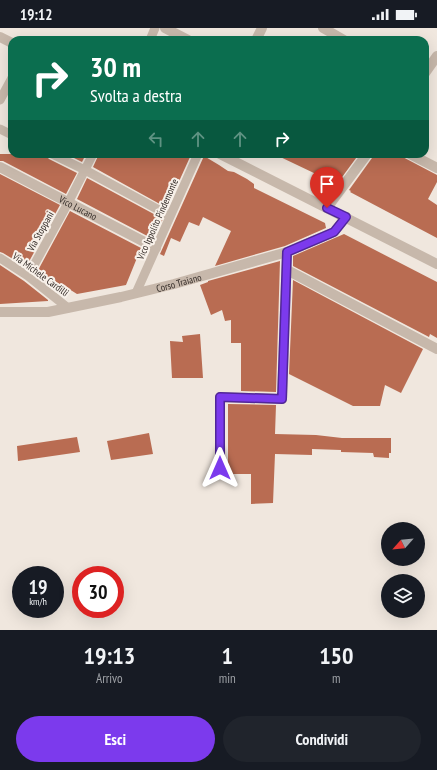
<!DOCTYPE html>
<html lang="it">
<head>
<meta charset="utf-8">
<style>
	:root { --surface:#171b24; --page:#20242c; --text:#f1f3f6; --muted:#9ea1a6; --accent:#7c3aed }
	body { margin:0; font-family:"PT Sans Narrow",sans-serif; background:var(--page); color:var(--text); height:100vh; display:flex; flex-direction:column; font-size:15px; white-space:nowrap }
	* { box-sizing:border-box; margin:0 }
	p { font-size:13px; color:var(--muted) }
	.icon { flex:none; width:22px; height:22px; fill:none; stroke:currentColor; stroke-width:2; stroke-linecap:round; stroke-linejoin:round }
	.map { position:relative; height:602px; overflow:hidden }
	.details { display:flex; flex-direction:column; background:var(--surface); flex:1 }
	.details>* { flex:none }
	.guide { position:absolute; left:8px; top:8px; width:421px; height:122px; border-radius:12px; box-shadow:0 4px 16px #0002; background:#0b6e4f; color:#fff; overflow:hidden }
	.needle { width:26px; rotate:243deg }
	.buttons { position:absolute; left:381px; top:494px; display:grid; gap:8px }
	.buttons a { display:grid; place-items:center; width:44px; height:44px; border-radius:50%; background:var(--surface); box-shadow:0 4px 16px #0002; font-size:20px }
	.speed { position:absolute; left:12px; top:538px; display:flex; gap:8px; font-size:20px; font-weight:700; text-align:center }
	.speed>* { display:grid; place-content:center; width:52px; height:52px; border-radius:50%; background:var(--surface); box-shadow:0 4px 16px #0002; line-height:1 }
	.speed small { font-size:10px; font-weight:400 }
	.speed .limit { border:6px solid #d22; background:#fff; color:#111 }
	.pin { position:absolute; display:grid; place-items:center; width:34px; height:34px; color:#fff; margin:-41px -17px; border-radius:50% 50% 50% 0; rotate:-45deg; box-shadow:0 0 4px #0007 }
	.pin .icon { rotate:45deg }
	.me { position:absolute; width:44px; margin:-22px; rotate:0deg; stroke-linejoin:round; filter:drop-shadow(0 0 3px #0008) }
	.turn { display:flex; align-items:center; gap:14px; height:84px; padding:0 16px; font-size:18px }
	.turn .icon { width:52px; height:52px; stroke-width:2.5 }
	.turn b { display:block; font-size:28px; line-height:34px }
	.lanes { display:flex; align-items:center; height:38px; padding:0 16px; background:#0003; justify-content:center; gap:20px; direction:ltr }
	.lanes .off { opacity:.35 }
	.eta { display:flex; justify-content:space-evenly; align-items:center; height:68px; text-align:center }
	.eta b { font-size:24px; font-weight:800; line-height:28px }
	.button { display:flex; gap:8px; margin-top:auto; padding:8px 16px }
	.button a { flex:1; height:46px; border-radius:24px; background:var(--accent); color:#fff; font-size:16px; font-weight:800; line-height:46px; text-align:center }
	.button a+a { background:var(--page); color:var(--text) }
	.status { display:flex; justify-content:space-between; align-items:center; height:28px; padding:0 20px; background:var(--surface); direction:ltr }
	.status svg { height:11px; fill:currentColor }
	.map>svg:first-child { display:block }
	.building { fill:#b96c52 }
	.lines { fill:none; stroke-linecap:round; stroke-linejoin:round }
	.service { stroke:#c7b8ab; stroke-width:9 }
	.minor { stroke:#c7b8ab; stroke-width:10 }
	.tertiary { stroke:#c7b8ab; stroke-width:10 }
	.route-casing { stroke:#51269a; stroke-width:10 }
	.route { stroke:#7c3aed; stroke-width:7 }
	.labels { text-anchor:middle; stroke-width:4; stroke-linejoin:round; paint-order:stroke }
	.street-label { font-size:10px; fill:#352d29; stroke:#f8f1ea }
</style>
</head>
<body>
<div class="status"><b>19:12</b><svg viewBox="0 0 49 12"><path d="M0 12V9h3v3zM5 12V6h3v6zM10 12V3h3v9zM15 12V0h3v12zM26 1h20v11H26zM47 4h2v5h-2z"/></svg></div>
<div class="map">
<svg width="437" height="602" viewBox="0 0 437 602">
	<rect width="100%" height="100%" fill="#f0e7de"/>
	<path class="building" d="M0 126H46L47 129 49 131 77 145 66 166 3 133H0Z
		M66 126H86L82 134Z
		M99 126H183L182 129H190L167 180 93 139Z
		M274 126H359L337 156Z
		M373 126H397L437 147V154L428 171 437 177V210L350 164 351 163 349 162 372 130Z
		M204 128 219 137 228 143 234 144 247 151 254 156V160L325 195 326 200 285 218 215 238 231 203 203 189 199 198 189 194 180 214 171 210 164 228 160 226Z
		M0 146 60 177 26 239 3 225 0 224Z
		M87 150 163 191 153 211 77 171Z
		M70 183 141 220 126 257 77 266 61 256 56 263 36 246Z
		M344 206 437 254V310L430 306 429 309 293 238V228Z
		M280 233 276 364 241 363V315H231V292L225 293 222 282 211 287 200 257 208 254V253Z
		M0 237 24 253 48 272V273L0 276Z
		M293 252 423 321 401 365 385 357 380 378H353L289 346Z
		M200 306 203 350H172L170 313 183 314 182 308Z
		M228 376 276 377 275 406 316 407 342 410H391V425H389V430L374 429 373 425 341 424V422L312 421V427L275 426 273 475 251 476V446H228Z
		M149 405 153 426 111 432 107 413Z
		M77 409 80 424 18 433 17 418Z"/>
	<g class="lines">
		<path class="service" d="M150 12 155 0
			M0 72 12 50
			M0 101 12 107
			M52 126 85 142 170 188
			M0 230 28 248 68 280
			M28 248 68 175 93 126
			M136 265 198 126"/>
		<g class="minor">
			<path d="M165 0 188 12"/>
			<path d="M323 0 344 12"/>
			<path d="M256 12 262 0"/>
			<path d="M425 45 437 28"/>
			<path d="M410 126 437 140"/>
			<path id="s1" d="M0 139 156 220"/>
			<path d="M327 180 367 126"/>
			<path d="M287 242 437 321"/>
			<path id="s2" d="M0 284H48L121 269 174 256 287 224 334 204 346 189"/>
			<path d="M220 440V369L282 371 287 224"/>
		</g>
		<path class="tertiary" d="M0 9 12 15
			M220 126 437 236"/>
	</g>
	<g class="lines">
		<defs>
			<path id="route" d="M220 440V369L282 371 287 224 334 204 346 189 327 180"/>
		</defs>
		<use href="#route" class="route-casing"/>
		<use href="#route" class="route"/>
	</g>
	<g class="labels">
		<g class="street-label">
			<text dy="4" stroke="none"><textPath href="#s1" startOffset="88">Vico Lucano</textPath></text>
			<text transform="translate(157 191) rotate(-66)" y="4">Vico Ippolito Pindemonte</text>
			<text transform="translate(40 203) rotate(-61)" y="4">Via Stoppani</text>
			<text transform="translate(41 246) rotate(36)" y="4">Via Michele Cardilli</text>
			<text dy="4" stroke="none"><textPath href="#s2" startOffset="182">Corso Traiano</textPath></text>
		</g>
	</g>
</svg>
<div class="buttons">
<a><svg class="needle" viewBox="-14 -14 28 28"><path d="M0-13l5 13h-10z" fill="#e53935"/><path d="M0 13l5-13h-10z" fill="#9ea1a6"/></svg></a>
<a><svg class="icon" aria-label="layers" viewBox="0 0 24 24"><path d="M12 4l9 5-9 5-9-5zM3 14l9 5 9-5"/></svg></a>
</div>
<div class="speed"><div>19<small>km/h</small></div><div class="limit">30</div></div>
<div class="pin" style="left:327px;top:180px;background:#d93025"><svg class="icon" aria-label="arrive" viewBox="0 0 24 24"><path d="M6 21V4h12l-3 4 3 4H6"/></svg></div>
<svg class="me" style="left:220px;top:440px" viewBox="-20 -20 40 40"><path d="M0-17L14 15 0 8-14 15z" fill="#7c3aed" stroke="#fff" stroke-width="4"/></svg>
<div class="guide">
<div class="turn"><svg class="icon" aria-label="right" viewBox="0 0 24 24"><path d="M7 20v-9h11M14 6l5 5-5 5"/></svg><div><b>30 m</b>Svolta a destra</div></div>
<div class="lanes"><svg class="icon off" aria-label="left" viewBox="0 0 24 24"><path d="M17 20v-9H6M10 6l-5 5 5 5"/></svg><svg class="icon off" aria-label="ahead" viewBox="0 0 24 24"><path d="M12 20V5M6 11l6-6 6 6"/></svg><svg class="icon off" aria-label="ahead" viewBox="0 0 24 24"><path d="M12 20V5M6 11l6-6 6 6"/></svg><svg class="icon" aria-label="right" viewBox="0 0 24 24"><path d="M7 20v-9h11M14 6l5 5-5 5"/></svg></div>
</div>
</div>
<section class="details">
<div class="eta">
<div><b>19:13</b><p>Arrivo</p></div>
<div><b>1</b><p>min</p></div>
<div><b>150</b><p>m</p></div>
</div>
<div class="button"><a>Esci</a><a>Condividi</a></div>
</section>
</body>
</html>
